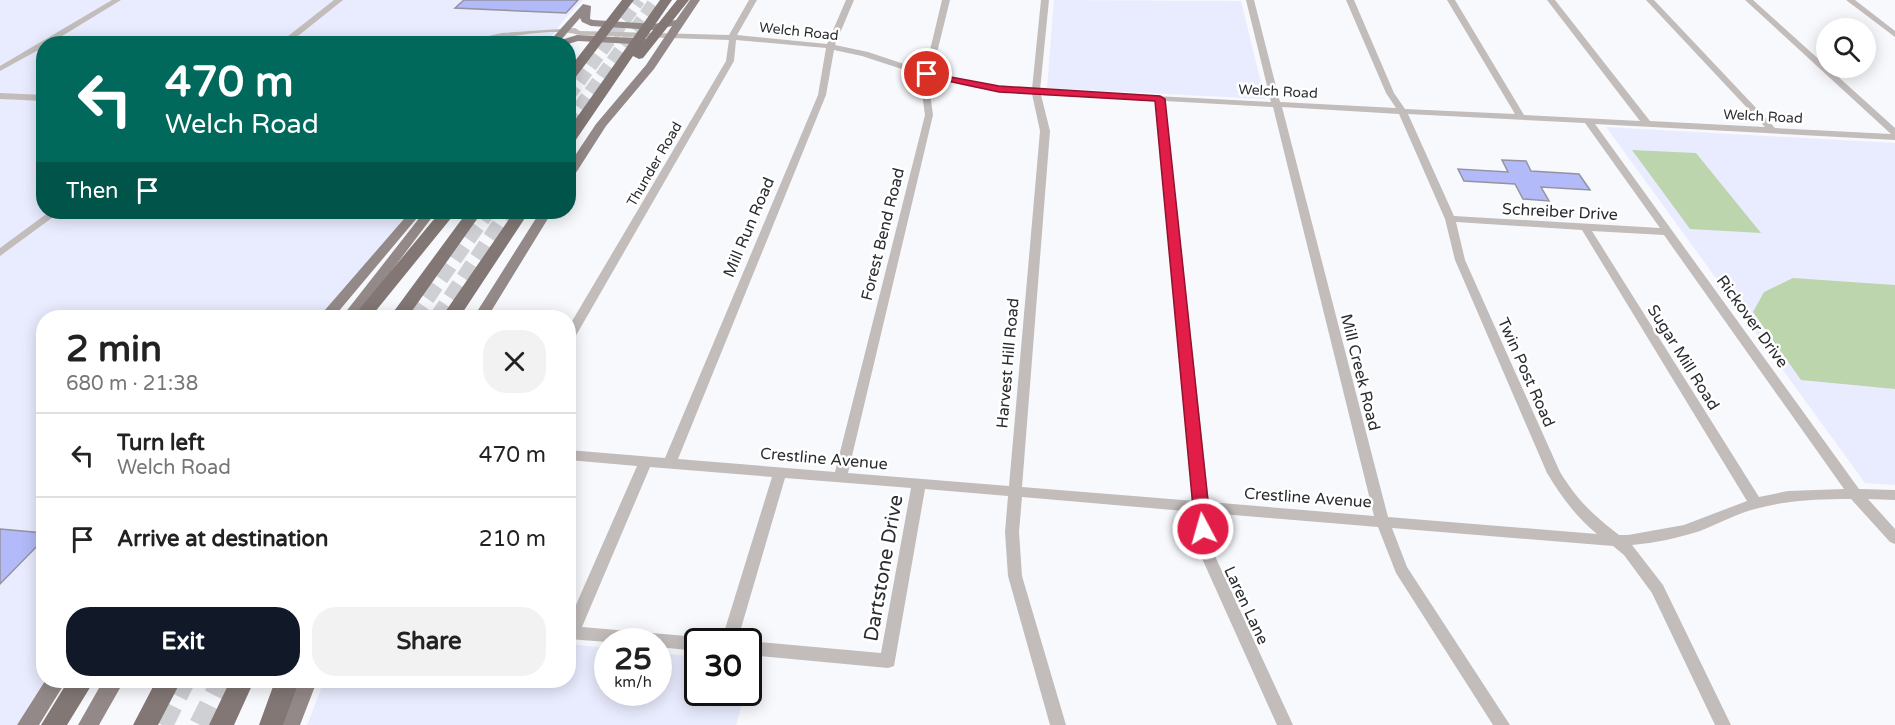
<!DOCTYPE html>
<html lang="en">
<head>
<meta charset="utf-8">
<style>
	:root { --surface:#fff; --page:#f2f2f2; --text:#222; --muted:#767676; --line:#e0e0e0; --accent:#111827 }
	body { margin:0; font-family:"Varela Round",sans-serif; background:var(--page); color:var(--text); height:100vh; display:flex; flex-direction:column; font-size:22px; white-space:nowrap }
	* { box-sizing:border-box; margin:0 }
	p { font-size:20px; color:var(--muted) }
	.icon { flex:none; width:33px; height:33px; fill:none; stroke:currentColor; stroke-width:2; stroke-linecap:round; stroke-linejoin:round }
	.map { position:relative; flex:1; overflow:hidden }
	.sheet { position:absolute; left:36px; top:310px; width:540px; height:378px; display:flex; flex-direction:column; background:var(--surface); border-radius:24px; box-shadow:0 3px 15px #0003 }
	.sheet>* { flex:none }
	.top-card { position:absolute; left:36px; top:36px; width:540px; height:183px; border-radius:24px; box-shadow:0 3px 15px #0003; background:#00695c; color:#fff; overflow:hidden }
	.controls { position:absolute; left:1816px; top:18px; display:grid; gap:12px }
	.controls a { display:grid; place-items:center; width:60px; height:60px; border-radius:50%; background:var(--surface); box-shadow:0 3px 15px #0003; font-size:30px }
	.speed { position:absolute; left:594px; top:628px; display:flex; gap:12px; font-size:30px; font-weight:700; text-align:center }
	.speed>* { display:grid; place-content:center; width:78px; height:78px; border-radius:50%; background:var(--surface); box-shadow:0 3px 15px #0003; line-height:1 }
	.speed small { font-size:15px; font-weight:400 }
	.speed .limit { border:3px solid #111; border-radius:9px; background:#fff; color:#111 }
	.pin { position:absolute; display:grid; place-items:center; width:51px; height:51px; color:#fff; margin:-26px; border:3px solid #fff; border-radius:50%; box-shadow:0 2px 6px #0007 }
	.me { position:absolute; width:66px; margin:-33px; rotate:354deg; stroke-linejoin:round; filter:drop-shadow(0 0 4px #0008) }
	.turn { display:flex; align-items:center; gap:21px; height:126px; padding:0 30px; font-size:27px }
	.turn .icon { width:78px; height:78px; stroke-width:2.5 }
	.turn b { display:block; font-size:42px; line-height:51px }
	.then { display:flex; align-items:center; height:57px; padding:0 30px; background:#0003; gap:12px; font-size:22px }
	.round { display:grid; place-items:center; flex:none; width:63px; height:63px; border-radius:24px; background:var(--page) }
	.summary { display:flex; align-items:center; justify-content:space-between; height:102px; padding:0 30px }
	h1 { font-size:36px; font-weight:700; line-height:45px }
	.action { display:flex; gap:12px; margin-top:auto; padding:12px 30px }
	.action a { flex:1; height:69px; border-radius:24px; background:var(--accent); color:#fff; font-size:24px; font-weight:700; line-height:69px; text-align:center }
	.action a+a { background:var(--page); color:var(--text) }
	ul { padding:0; list-style:none }
	li { display:flex; align-items:center; gap:18px; height:84px; padding:0 30px; border-top:2px solid var(--line) }
	li div { flex:1 }
	li b { display:block; font-size:22px }
	li em { font-style:normal }
	.map>svg:first-child { display:block }
	.built { fill:#e9ecfe }
	.green { fill:#bdd5ad }
	.building { fill:#b2baf9; stroke:#93949e; stroke-width:1.5 }
	.lines { fill:none; stroke-linecap:round; stroke-linejoin:round }
	.highway-tunnel-far2 { stroke:#cfd0d4; stroke-width:13; stroke-dasharray:13 6; stroke-linecap:butt }
	.highway-tunnel-far1 { stroke:#cfd0d4; stroke-width:16; stroke-dasharray:16 8; stroke-linecap:butt }
	.highway-tunnel { stroke:#cfd0d4; stroke-width:22; stroke-dasharray:22 11; stroke-linecap:butt }
	.minor { fill:#c2bcbb; fill-rule:evenodd }
	.major { fill:#938988; fill-rule:evenodd }
	.highway { fill:#827775; fill-rule:evenodd }
	.route { fill:#e11d48; stroke:#92132f; stroke-width:1.5 }
	.labels { text-anchor:middle; stroke-width:5; stroke-linejoin:round; paint-order:stroke }
	.far-street-label { font-size:14px; fill:#2b2c30; stroke:#fff }
	.street-label { font-size:16px; fill:#2b2c30; stroke:#fff }
	.near-street-label { font-size:20px; fill:#2b2c30; stroke:#fff }
</style>
</head>
<body>
<div class="map">
<svg width="1895" height="725" viewBox="0 0 1895 725">
	<rect width="100%" height="100%" fill="#f8f9fd"/>
	<path class="built" d="M0 0H583L563 21 546 43 44 44V212H411L319 318H44V681H47L17 725H0Z
		M1054 0 1241 1 1265 99 1047 88Z
		M1606 127 1895 143V485L1865 483Z
		M569 644 607 648 608 693H658L659 653 697 657 698 693H745L736 725H307L324 681H568Z"/>
	<path class="green" d="M1632 150 1696 153 1761 233 1690 229Z
		M1793 278 1895 285V389L1801 380 1753 312 1764 292Z"/>
	<path class="building" d="M464 0H578L566 13 455 8Z
		M1502 160 1526 161 1531 171 1579 174 1590 190 1541 187 1549 201 1523 199 1515 184 1464 181 1458 169 1508 172Z
		M0 529 44 533V539L0 584Z"/>
	<g class="lines">
		<path class="highway-tunnel-far2" d="M568 97 639 0
			M568 123 656 0"/>
		<path class="highway-tunnel-far1" d="M413 318 487 212
			M437 318 508 212"/>
		<path class="highway-tunnel" d="M162 725 184 681
			M200 725 222 681"/>
		<path class="minor" d="M112 0H121L49 44H44V47L0 71V66Z
			M334 0H343L288 44H278Z
			M749 0H757L737 35 827 44 846 0H854L835 45 868 52 925 71 942 0H950L932 73 976 83 1032 89 1041 0H1049L1040 90 1271 102 1246 0H1254L1280 102 1396 108 1386 93 1346 0H1354L1394 93 1405 109 1515 114 1447 0H1455L1524 115 1640 121 1547 0H1555L1650 121 1765 127 1646 0H1654L1775 128 1891 134 1745 0H1753L1895 128V140L1595 124 1859 489 1895 490V500L1868 499 1895 529V544L1890 542 1851 499C1819 499 1787 500 1755 509 1736 514 1718 524 1700 531 1678 538 1655 543 1632 545L1663 585 1731 725H1715L1652 593 1624 555 1613 546 1392 528 1407 567 1510 725H1493L1396 573 1378 527 1210 513 1214 554 1293 725H1277L1200 554 1196 512 1022 497 1019 532 1022 576 1066 725H1050L1008 576 1005 532 1008 496 925 489 894 666 888 668 748 655V642H746L748 641 881 653 911 488 785 478 737 642H721L772 477 650 467 582 627 698 637 704 639 705 642H698V651L658 647V642H608L568 639V623L637 466 568 460V450L665 458 818 95 826 48 736 40 734 61 574 339 568 343V328L726 61 729 40 579 35C544 25 490 44 453 44L502 33 575 28 580 31 729 35ZM834 50 862 56 923 76 921 86 925 115 835 472 678 459 826 95ZM931 78 976 88 1032 94 1040 131 1009 486 848 473 933 115 929 86ZM1041 95 1156 101 1195 501 1022 487 1050 131ZM1165 101 1273 107 1374 516 1209 502ZM1282 107 1399 114 1445 219 1455 260 1547 473C1561 496 1576 517 1597 534L1388 517ZM1408 114 1585 123 1660 228 1454 216ZM1456 222 1582 230 1747 501 1684 525 1628 535H1619C1592 514 1578 501 1560 472L1465 260ZM1592 231 1664 235 1844 489 1788 491 1759 497Z
			M1846 0H1855L1895 31V37Z
			M0 93 44 95V101L0 99Z
			M49 212H60L0 256V248Z"/>
		<path class="major" d="M690 0H700L654 69 606 126 572 179H568V166L596 124 646 65 672 26 654 30 591 26 582 22 580 18 561 40 577 35 650 39 655 42 650 45 578 41 568 44H547L583 4 591 6 590 19 593 20 654 24 676 20Z
			M410 212H422L333 318H318Z
			M424 212H436L356 318H341Z
			M540 212H552L487 318H473Z
			M45 681H66L39 725H17Z
			M103 681H124L99 725H78Z
			M297 681H317L300 725H280Z"/>
		<path class="highway" d="M622 0H634L572 82 568 83V70Z
			M660 0H672L641 45 677 0H689L643 58 639 59 633 56 573 144 568 145V130Z
			M440 212H456L370 318H352Z
			M467 212H482L407 318H389Z
			M514 212H529L459 318H441Z
			M68 681H94L67 725H41Z
			M156 681H181L158 725H133Z
			M230 681H254L234 725H209Z
			M275 681H299L283 725H259Z"/>
	</g>
	<path class="route" d="M924 72 999 86 1160 96 1165 99 1211 529 1208 534 1203 536 1197 534 1195 529 1155 101 999 92 924 76Z"/>
	<g class="labels">
		<g class="far-street-label">
			<text transform="translate(799 31) rotate(6)" y="5">Welch Road</text>
			<text transform="translate(1278 91) rotate(3)" y="5">Welch Road</text>
			<text transform="translate(1763 116) rotate(3)" y="5">Welch Road</text>
			<text transform="translate(654 164) rotate(-60)" y="5">Thunder Road</text>
		</g>
		<g class="street-label">
			<text transform="translate(1560 211) rotate(3)" y="6">Schreiber Drive</text>
			<text transform="translate(748 227) rotate(-67)" y="6">Mill Run Road</text>
			<text transform="translate(882 234) rotate(-76)" y="6">Forest Bend Road</text>
			<text transform="translate(1753 321) rotate(54)" y="6">Rickover Drive</text>
			<text transform="translate(1684 357) rotate(58)" y="6">Sugar Mill Road</text>
			<text transform="translate(1007 363) rotate(-85)" y="6">Harvest Hill Road</text>
			<text transform="translate(1361 372) rotate(76)" y="6">Mill Creek Road</text>
			<text transform="translate(1527 372) rotate(66)" y="6">Twin Post Road</text>
			<text transform="translate(824 458) rotate(5)" y="6">Crestline Avenue</text>
			<text transform="translate(1308 497) rotate(4)" y="6">Crestline Avenue</text>
			<text transform="translate(1247 605) rotate(65)" y="6">Laren Lane</text>
		</g>
		<g class="near-street-label">
			<text transform="translate(883 568) rotate(-80)" y="7">Dartstone Drive</text>
		</g>
	</g>
</svg>
<div class="controls">
<a><svg class="icon" aria-label="search" viewBox="0 0 24 24"><circle cx="10" cy="10" r="6"/><path d="M15 15l6 6"/></svg></a>
</div>
<div class="speed"><div>25<small>km/h</small></div><div class="limit">30</div></div>
<div class="pin" style="left:927px;top:74px;background:#d93025"><svg class="icon" aria-label="arrive" viewBox="0 0 24 24"><path d="M6 21V4h12l-3 4 3 4H6"/></svg></div>
<svg class="me" style="left:1203px;top:529px" viewBox="-20 -20 40 40"><circle r="17" fill="#e11d48" stroke="#fff" stroke-width="3"/><path d="M0-11L8 9 0 5-8 9z" fill="#fff"/></svg>
<div class="top-card">
<div class="turn"><svg class="icon" aria-label="left" viewBox="0 0 24 24"><path d="M17 20v-9H6M10 6l-5 5 5 5"/></svg><div><b>470 m</b>Welch Road</div></div>
<div class="then">Then<svg class="icon" aria-label="arrive" viewBox="0 0 24 24"><path d="M6 21V4h12l-3 4 3 4H6"/></svg></div>
</div>
<section class="sheet">
<div class="summary"><div><h1>2 min</h1><p>680 m · 21:38</p></div><a class="round"><svg class="icon" aria-label="close" viewBox="0 0 24 24"><path d="M6 6l12 12M18 6L6 18"/></svg></a></div>
<ul>
<li><svg class="icon" aria-label="left" viewBox="0 0 24 24"><path d="M17 20v-9H6M10 6l-5 5 5 5"/></svg><div><b>Turn left</b><p>Welch Road</p></div><em>470 m</em></li>
<li><svg class="icon" aria-label="arrive" viewBox="0 0 24 24"><path d="M6 21V4h12l-3 4 3 4H6"/></svg><div><b>Arrive at destination</b></div><em>210 m</em></li>
</ul>
<div class="action"><a>Exit</a><a>Share</a></div>
</section>
</div>
</body>
</html>
